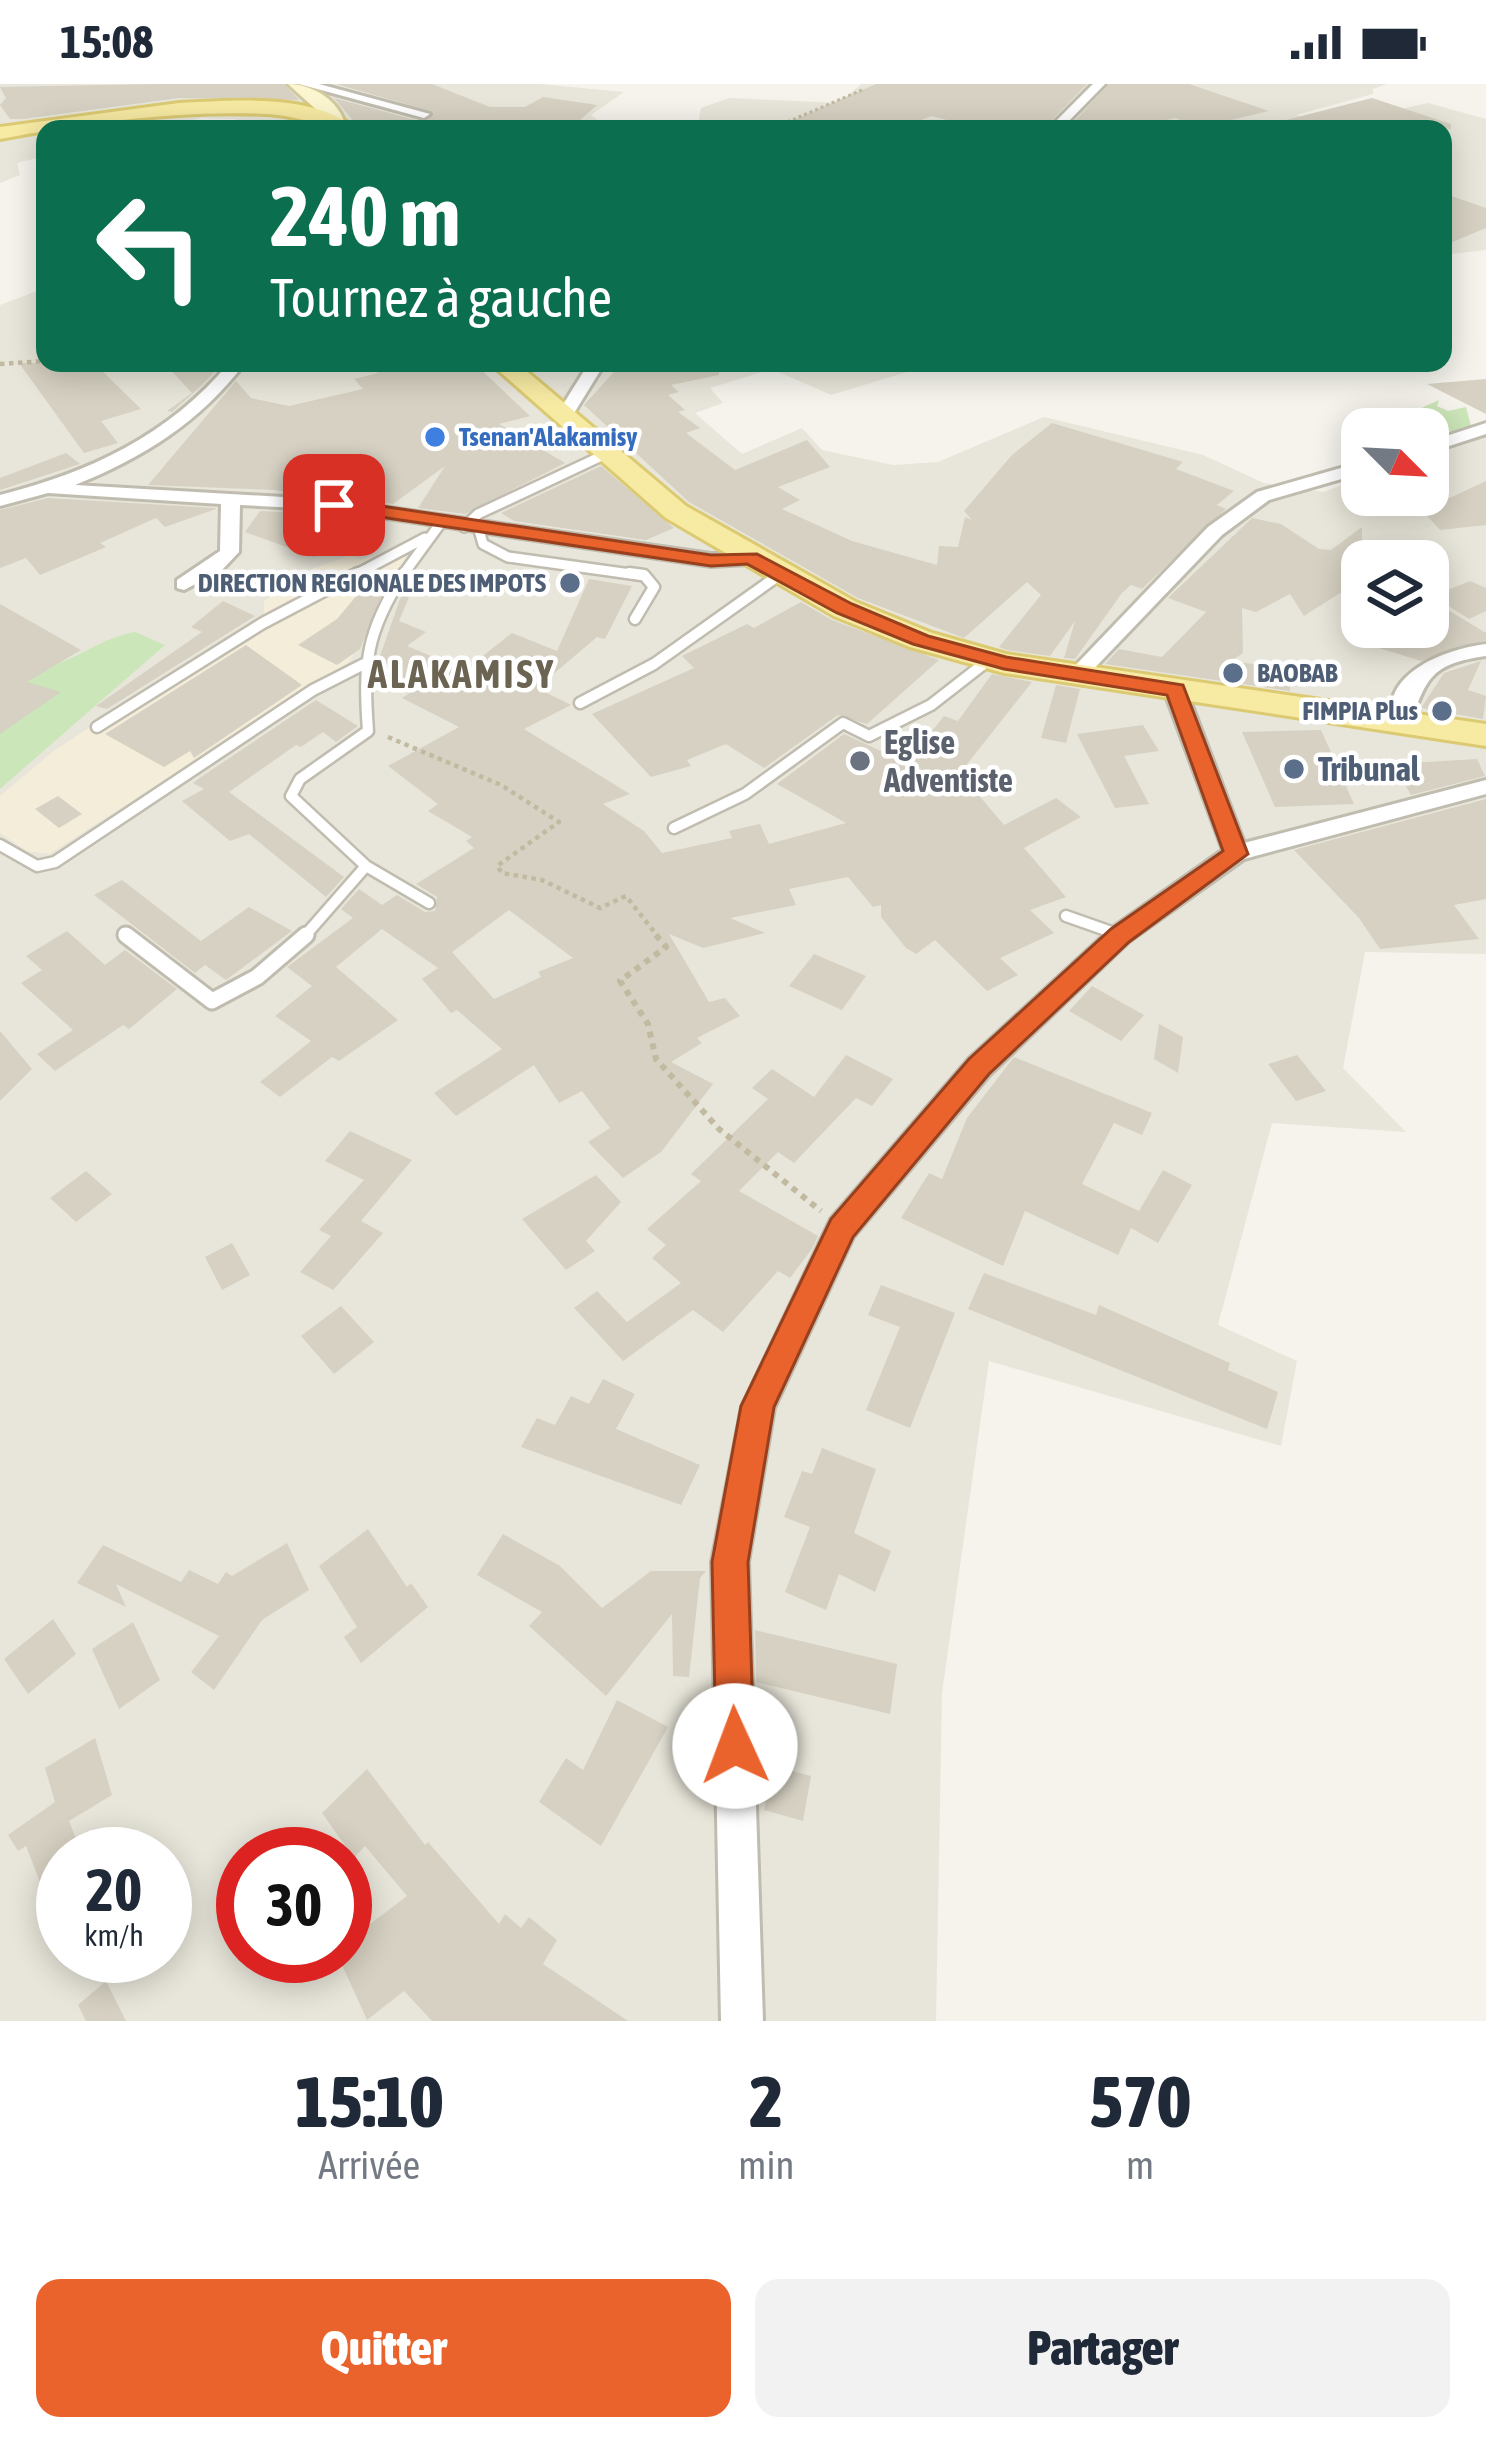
<!DOCTYPE html>
<html lang="fr">
<head>
<meta charset="utf-8">
<style>
	:root { --surface:#fff; --page:#f2f2f3; --text:#1f2937; --muted:#747a83; --accent:#ea632d }
	body { margin:0; font-family:"Asap Condensed",sans-serif; background:var(--page); color:var(--text); height:100vh; display:flex; flex-direction:column; font-size:45px; white-space:nowrap }
	* { box-sizing:border-box; margin:0 }
	p { font-size:39px; color:var(--muted) }
	.icon { flex:none; width:66px; height:66px; fill:none; stroke:currentColor; stroke-width:2; stroke-linecap:round; stroke-linejoin:round }
	.map { position:relative; height:1937px; overflow:hidden }
	.side { display:flex; flex-direction:column; background:var(--surface); flex:1 }
	.side>* { flex:none }
	.guide { position:absolute; left:36px; top:36px; width:1416px; height:252px; border-radius:24px; box-shadow:0 6px 30px #0003; background:#0b6e4f; color:#fff; overflow:hidden }
	.needle { width:78px; rotate:114deg }
	.controls { position:absolute; left:1341px; top:324px; display:grid; gap:24px }
	.controls a { display:grid; place-items:center; width:108px; height:108px; border-radius:24px; background:var(--surface); box-shadow:0 6px 30px #0003; font-size:60px }
	.speed { position:absolute; left:36px; top:1743px; display:flex; gap:24px; font-size:60px; font-weight:700; text-align:center }
	.speed>* { display:grid; place-content:center; width:156px; height:156px; border-radius:50%; background:var(--surface); box-shadow:0 6px 30px #0003; line-height:1 }
	.speed small { font-size:30px; font-weight:400 }
	.speed .limit { border:18px solid #d22; background:#fff; color:#111 }
	.pin { position:absolute; display:grid; place-items:center; width:102px; height:102px; color:#fff; margin:-51px; border-radius:24px; box-shadow:0 6px 18px #0006 }
	.me { position:absolute; width:132px; margin:-66px; rotate:358deg; stroke-linejoin:round; filter:drop-shadow(0 0 9px #0008) }
	.turn { display:flex; align-items:center; gap:42px; height:252px; padding:0 36px; font-size:54px }
	.turn .icon { width:156px; height:156px; stroke-width:2.5 }
	.turn b { display:block; font-size:84px; line-height:102px }
	.eta { display:flex; justify-content:space-evenly; align-items:center; height:204px; text-align:center }
	.eta b { font-size:72px; font-weight:800; line-height:84px }
	.button { display:flex; gap:24px; margin-top:auto; padding:24px 36px }
	.button a { flex:1; height:138px; border-radius:24px; background:var(--accent); color:#fff; font-size:48px; font-weight:800; line-height:138px; text-align:center }
	.button a+a { background:var(--page); color:var(--text) }
	.status { display:flex; justify-content:space-between; align-items:center; height:84px; padding:0 60px; background:var(--surface); direction:ltr }
	.status svg { height:33px; fill:currentColor }
	.map>svg:first-child { display:block }
	.residential { fill:#e8e6da; fill-rule:evenodd }
	.commercial { fill:#f4edda }
	.green { fill:#cbe6b8 }
	.building { fill:#d6d1c2; fill-rule:evenodd }
	.lines { fill:none; stroke-linecap:round; stroke-linejoin:round }
	.lane-far2-casing { stroke:#c0bcaf; stroke-width:14 }
	.lane-far1-casing { stroke:#c0bcaf; stroke-width:15 }
	.lane-casing { stroke:#c0bcaf; stroke-width:21 }
	.street-casing { stroke:#c0bcaf; stroke-width:6 }
	.secondary-casing { stroke:#d1ca9f; stroke-width:6 }
	.primary-casing { stroke:#dcca73; stroke-width:6 }
	.path-far2 { stroke:#c1baa1; stroke-width:3; stroke-dasharray:3 3; stroke-linecap:butt }
	.path-far1 { stroke:#c1baa1; stroke-width:4.5; stroke-dasharray:4.5 4.5; stroke-linecap:butt }
	.path { stroke:#c1baa1; stroke-width:6; stroke-dasharray:6 6; stroke-linecap:butt }
	.lane-far2 { stroke:#fff; stroke-width:9 }
	.lane-far1 { stroke:#fff; stroke-width:10 }
	.lane { stroke:#fff; stroke-width:15 }
	.street { fill:#fff; fill-rule:evenodd }
	.secondary { fill:#fbf6d0; fill-rule:evenodd }
	.primary { fill:#f7eaa3; fill-rule:evenodd }
	.route { fill:#ea632d; stroke:#98401d; stroke-width:3 }
	.shop-dot { fill:#3f7fe0; stroke:#fff; stroke-width:4.5 }
	.service-dot { fill:#5c6f8a; stroke:#fff; stroke-width:4.5 }
	.worship-dot { fill:#6b7280; stroke:#fff; stroke-width:4.5 }
	.labels { text-anchor:middle; stroke-width:9; stroke-linejoin:round; paint-order:stroke }
	.far-shop-label { font-size:27px; font-weight:bold; fill:#366cbe; stroke:#fff; text-anchor:start }
	.far-service-label { font-size:27px; font-weight:bold; fill:#4e5e75; stroke:#fff; text-anchor:end }
	.worship-label { font-size:33px; font-weight:bold; fill:#5b616d; stroke:#fff; text-anchor:start }
	.service-label { font-size:33px; font-weight:bold; fill:#4e5e75; stroke:#fff; text-anchor:start }
	.far-district-label { font-size:39px; font-weight:bold; letter-spacing:3px; fill:#6b6452; stroke:#fff }
</style>
</head>
<body>
<div class="status"><b>15:08</b><svg viewBox="0 0 49 12"><path d="M0 12V9h3v3zM5 12V6h3v6zM10 12V3h3v9zM15 12V0h3v12zM26 1h20v11H26zM47 4h2v5h-2z"/></svg></div>
<div class="map">
<svg width="1486" height="1937" viewBox="0 0 1486 1937">
	<rect width="100%" height="100%" fill="#f5f3ec"/>
	<path class="residential" d="M0 0H540L624 8 591 31 604 42 646 45H271L234 35 202 34 151 45H45V72L17 79 20 91 0 99Z
		M861 0H1387L1373 5V10L1296 31 1323 41 1297 45H697L701 24 729 14 840 19Z
		M1428 19 1486 35V166L1443 171V45L1375 31Z
		M45 204V279H917V285L831 311 772 285 710 304 723 319 695 329 742 370 802 344 822 366 893 381 938 378 1044 333 1203 371 1264 399 1324 408 1362 393V411H1428V367L1486 344V870L1365 868 1343 984 1406 1048 1272 1039 1218 1241 1297 1277 1281 1362 989 1277 942 1609 936 1937H0V221ZM1362 477H1428V543H1362ZM63 1770H165V1872H63ZM243 1770H345V1872H243Z"/>
	<path class="commercial" d="M393 466 406 473 349 578 49 770 27 767 0 749V712L55 666 264 531V517L301 489 351 471 361 476Z"/>
	<path class="green" d="M1439 316 1437 322 1448 327 1466 323 1471 342 1445 349 1393 337Z
		M135 548 165 561 0 705V549L52 582C81 572 105 553 135 548Z"/>
	<path class="building" d="M158 0H284L299 16 179 14 23 35H10L0 21 6 14 0 3Z
		M336 0H432L490 23H525L543 13 597 21 570 45H360L334 14 423 38 434 28Z
		M876 0H1087L1043 45H979L932 32 895 45 856 40 773 45Z
		M1109 0H1189L1269 27 1197 44 1176 34 1117 45H1067Z
		M1372 14 1451 40V45H1287L1286 36Z
		M1443 109 1486 124V144L1443 162Z
		M19 279H94L141 325 101 337 118 359 84 369Z
		M164 279H218L221 281 202 301 172 328 167 327 192 309Z
		M369 279H474L530 332 499 340 565 379 465 430 418 424 445 382 393 420 274 406 148 401 236 297 251 314 289 322 363 305 354 295 378 289Z
		M622 279H718L719 291 671 301 679 308 668 311 685 326 678 328 700 344 686 349 735 386 807 356 830 383 778 403 800 416 782 425 852 457 937 481 939 462 958 463 965 433 972 436 964 427 1012 371 1052 339 1183 378 1176 385 1234 407 1217 421 1226 425 1142 505 1131 501 1122 509 1075 575 1064 574 1075 537 1050 572 1007 566 999 563 1041 511 1027 498 964 554 858 514 689 418 584 321Z
		M1486 295V330L1427 300Z
		M66 369 80 380 0 406V394Z
		M601 382 674 444 646 456 514 437 501 429Z
		M1486 397V441L1440 446 1417 421 1441 418Z
		M48 414 216 424V425L165 443 156 434 100 459 106 463 40 491 26 474 0 484V426Z
		M260 427 334 430 371 436 314 473 245 448Z
		M1252 434 1281 440 1319 465 1331 466 1362 443V495L1304 532 1290 510 1256 528 1242 524 1243 569 1231 577 1292 585 1290 607 1105 580 1119 565 1162 573 1206 528 1168 514Z
		M373 492 387 498 360 565 337 581 298 561 337 535Z
		M589 495 632 502 605 555 597 553 537 604 571 621 524 645 630 710 603 720 644 747 662 769 732 754 729 747 760 740 769 760 846 739 777 700 844 650 907 679 944 632 958 637 992 590 1032 598 960 689 1004 741 1056 714 1081 733 1024 764 1066 813 1030 826 1054 849 1000 874 1018 891 987 907 935 856 916 870 906 864 881 833V821L873 823 848 793 789 805 796 821 730 834 765 849 703 864 669 850 709 918 725 914 740 932 697 954 702 959 671 978 713 1000 661 1068 623 1094 588 1058 610 1044 582 1007 559 1019 534 981 456 1032 434 1009 502 965 457 926 451 929 422 895 438 884 382 845 336 883 398 936 339 977 332 973 280 1013 260 998 311 957 275 932 312 902 287 883 353 834 341 825 359 805 382 821 397 811 425 828 435 827 437 813 416 800 474 764 466 757 472 753 428 727 438 720 388 682 459 643 402 614 411 608 378 578 400 515 405 505 411 508 399 537 426 548 407 562 465 586 512 549 557 567ZM509 826 573 874 538 888 541 893 494 915 452 868Z
		M1470 497 1486 504V527L1469 535 1433 512Z
		M223 517 255 532 107 625 96 622 202 548 191 543Z
		M801 518 832 536 939 576 867 640 838 631 764 684 726 660 687 676 691 682 651 693 592 630 694 584 682 572 747 540 754 544Z
		M0 520 81 566 27 598 61 608 0 650Z
		M1448 526 1486 549V556L1421 577 1366 560 1407 543H1428V534Z
		M246 561 302 601 194 674 190 667 164 683 105 650Z
		M1481 577 1468 606 1486 612 1483 635 1421 624 1444 589Z
		M1056 601 1080 605 1066 659 1041 654Z
		M316 616 358 642 336 658 323 648 301 663 296 661 229 708 344 793 326 813 249 750 230 757 182 717 204 705 193 699 201 693Z
		M1143 641 1159 667 1124 672 1149 720 1115 724 1077 650Z
		M1321 646 1354 720 1275 723 1242 648Z
		M1477 675 1485 692 1411 711 1393 680Z
		M58 712 82 730 59 744 35 725Z
		M1486 715V815L1454 821 1479 855 1380 865 1359 834 1294 766Z
		M122 796 201 857 249 823 292 847 226 896 205 881 195 889 94 811Z
		M67 847 105 881 125 866 177 905 129 945 123 941 55 987 37 970 73 946 21 899 42 886 26 872Z
		M814 870 866 892 842 926 789 902Z
		M1092 902 1144 931 1121 957 1069 927Z
		M1159 940 1183 953 1178 989 1154 975Z
		M0 947 32 985 0 1017Z
		M846 971 893 995 872 1022 856 1014 794 1079 778 1068 739 1107 818 1152 812 1165 790 1194 778 1187 723 1248 693 1226 623 1277 574 1224 597 1207 627 1238 681 1199 652 1174 666 1161 647 1145 701 1097 691 1090 768 1015 752 1004 772 985 814 1013Z
		M1297 971 1326 1007 1296 1017 1268 980Z
		M1014 973 1152 1029 1142 1051 1114 1039 1082 1100 1139 1127 1163 1086 1192 1101 1158 1159 1131 1144 1118 1171 1025 1127 1003 1182 901 1134 929 1089 942 1095 967 1034Z
		M350 1047 412 1076 361 1137 383 1149 333 1206 300 1188 331 1152 319 1146 364 1096 325 1077Z
		M86 1087 112 1110 76 1138 50 1114Z
		M596 1091 621 1118 586 1157 595 1167 566 1186 522 1135Z
		M232 1159 250 1191 222 1206 205 1173Z
		M984 1189 1096 1231 1099 1221 1230 1279 1228 1286 1278 1308 1267 1345 968 1225Z
		M881 1201 955 1229 910 1344 866 1326 900 1243 868 1231Z
		M341 1222 374 1258 334 1290 301 1252Z
		M603 1295 635 1310 616 1345 700 1381 681 1421 521 1363 537 1334 555 1341 571 1312 589 1320Z
		M822 1364 876 1385 854 1449 891 1467 875 1508 839 1490 826 1526 785 1508 810 1443 784 1433 802 1387 812 1390Z
		M368 1445 407 1503 411 1499 428 1523 361 1579 344 1553 357 1543 319 1482Z
		M503 1450 560 1482 602 1524 651 1487H706L700 1494 689 1593 673 1592 672 1530 606 1612 529 1542 542 1528 477 1491Z
		M287 1459 309 1506 262 1536 214 1606 191 1588 219 1552 116 1500 126 1523 77 1499 103 1461 181 1498 189 1486 218 1500 226 1488 232 1492Z
		M53 1535 76 1570 28 1610 4 1575Z
		M133 1538 160 1596 119 1625 92 1565Z
		M755 1546 897 1580 890 1630 756 1598Z
		M617 1616 668 1643 601 1762 539 1718 566 1674 583 1686Z
		M95 1654 112 1711 69 1737 82 1770H63L61 1852 26 1762 18 1767 8 1751 55 1718 45 1684Z
		M773 1682 811 1692 803 1737 764 1726Z
		M367 1685 425 1761 428 1758 499 1840 505 1830 521 1844 529 1833 557 1856 543 1880 628 1937H432L404 1907 367 1936 338 1872H345V1859L407 1812 365 1762 354 1774 322 1729Z
		M106 1897 126 1937H86L78 1921Z"/>
	<g class="lines">
		<defs>
			<path id="lane-far2" d="M464 443 478 430 608 369
				M479 446 483 460 508 473 645 492
				M353 492 425 454
				M402 492 440 440
				M778 492 782 489"/>
			<path id="lane-far1" d="M404 489C366 548 363 579 368 647L300 695 291 712 366 782 429 819
				M629 489 644 491 654 503 635 535
				M580 619 654 580 782 489
				M97 643 263 539 358 489
				M674 744 745 710 843 639 869 652 931 621 990 575
				M0 761 37 782 55 778 313 606 364 580
				M1066 832 1120 851
				M124 849 130 854
				M303 854 366 782"/>
			<path id="lane" d="M126 851 212 917 257 893 306 851"/>
			<path id="street" d="M299 0H319L430 30 424 34Z
				M1093 0H1105L1061 45H1048Z
				M229 279H245C200 338 143 374 75 401L334 416 711 470 750 468 760 474 750 480 711 482 334 426 240 421 239 468 222 486 184 506 177 504V496L220 467 221 420 48 409 0 422V411C90 388 168 352 229 279Z
				M589 279H605L571 334H559L557 330Z
				M1486 339V350L1428 369V358Z
				M1362 378V389L1269 416 1222 451 1085 594H1071V586L1208 443 1257 408Z
				M1486 560V572C1429 580 1427 595 1409 642H1393C1378 589 1446 565 1486 560Z
				M1175 600 1186 606 1244 759 1486 696V710L1244 775 1129 857 989 991 853 1153 774 1324 748 1478 763 1937H721L712 1478 742 1323 831 1135 969 975 1111 845 1223 766 1164 606Z"/>
			<path id="secondary" d="M288 0C314 0 340 18 345 41H333Z"/>
			<path id="primary" d="M179 19C233 17 312 8 356 45 325 45 298 31 266 30 176 26 86 39 0 55V43Z
				M490 279H517L686 422 856 518 932 549 1006 570 1486 640V662L1004 589 910 563 834 532 666 434Z"/>
		</defs>
		<use href="#lane-far2" class="lane-far2-casing"/>
		<use href="#lane-far1" class="lane-far1-casing"/>
		<use href="#lane" class="lane-casing"/>
		<use href="#street" class="street-casing"/>
		<use href="#secondary" class="secondary-casing"/>
		<use href="#primary" class="primary-casing"/>
		<path class="path-far2" d="M771 45 862 6"/>
		<path class="path-far1" d="M0 280 45 277
			M388 653 501 701 559 738 497 782 502 789 542 796 600 824 626 812 659 854"/>
		<path class="path" d="M656 851 666 863 620 897 648 940 656 975 719 1045 821 1127"/>
		<use href="#lane-far2" class="lane-far2"/>
		<use href="#lane-far1" class="lane-far1"/>
		<use href="#lane" class="lane"/>
		<use href="#street" class="street"/>
		<use href="#secondary" class="secondary"/>
		<use href="#primary" class="primary"/>
	</g>
	<path class="route" d="M334 415 711 471 757 470 852 520 928 552 1006 573 1183 601 1248 770 1129 858 989 990 853 1153 774 1323 748 1478 754 1662 749 1676 735 1681 721 1676 716 1662 712 1478 741 1322 831 1135 969 975 1111 845 1223 767 1167 611 1004 585 913 560 837 529 747 480 711 482 327 425 324 421Z"/>
	<circle class="shop-dot" cx="435" cy="353" r="12"/>
	<g class="service-dot">
		<circle cx="570" cy="499" r="12"/>
		<circle cx="1233" cy="589" r="12"/>
		<circle cx="1442" cy="627" r="12"/>
		<circle cx="1294" cy="685" r="12"/>
	</g>
	<circle class="worship-dot" cx="860" cy="677" r="12"/>
	<g class="labels">
		<g class="far-shop-label">
			<text x="459" y="362">Tsenan'Alakamisy</text>
		</g>
		<g class="far-service-label">
			<text x="546" y="508">DIRECTION REGIONALE DES IMPOTS</text>
			<text x="1257" y="598" text-anchor="start">BAOBAB</text>
			<text x="1418" y="636">FIMPIA Plus</text>
		</g>
		<g class="worship-label">
			<text x="884" y="670">Eglise<tspan x="884" dy="38">Adventiste</tspan></text>
		</g>
		<g class="service-label">
			<text x="1318" y="697">Tribunal</text>
		</g>
		<g class="far-district-label">
			<text x="462" y="604">ALAKAMISY</text>
		</g>
	</g>
</svg>
<div class="controls">
<a><svg class="needle" viewBox="-14 -14 28 28"><path d="M0-13l5 13h-10z" fill="#e53935"/><path d="M0 13l5-13h-10z" fill="#747a83"/></svg></a>
<a><svg class="icon" aria-label="layers" viewBox="0 0 24 24"><path d="M12 4l9 5-9 5-9-5zM3 14l9 5 9-5"/></svg></a>
</div>
<div class="speed"><div>20<small>km/h</small></div><div class="limit">30</div></div>
<div class="pin" style="left:334px;top:421px;background:#d93025"><svg class="icon" aria-label="arrive" viewBox="0 0 24 24"><path d="M6 21V4h12l-3 4 3 4H6"/></svg></div>
<svg class="me" style="left:735px;top:1662px" viewBox="-20 -20 40 40"><circle r="19" fill="#fff"/><path d="M0-13L10 11 0 6-10 11z" fill="#ea632d"/></svg>
<div class="guide">
<div class="turn"><svg class="icon" aria-label="left" viewBox="0 0 24 24"><path d="M17 20v-9H6M10 6l-5 5 5 5"/></svg><div><b>240 m</b>Tournez à gauche</div></div>
</div>
</div>
<section class="side">
<div class="eta">
<div><b>15:10</b><p>Arrivée</p></div>
<div><b>2</b><p>min</p></div>
<div><b>570</b><p>m</p></div>
</div>
<div class="button"><a>Quitter</a><a>Partager</a></div>
</section>
</body>
</html>
